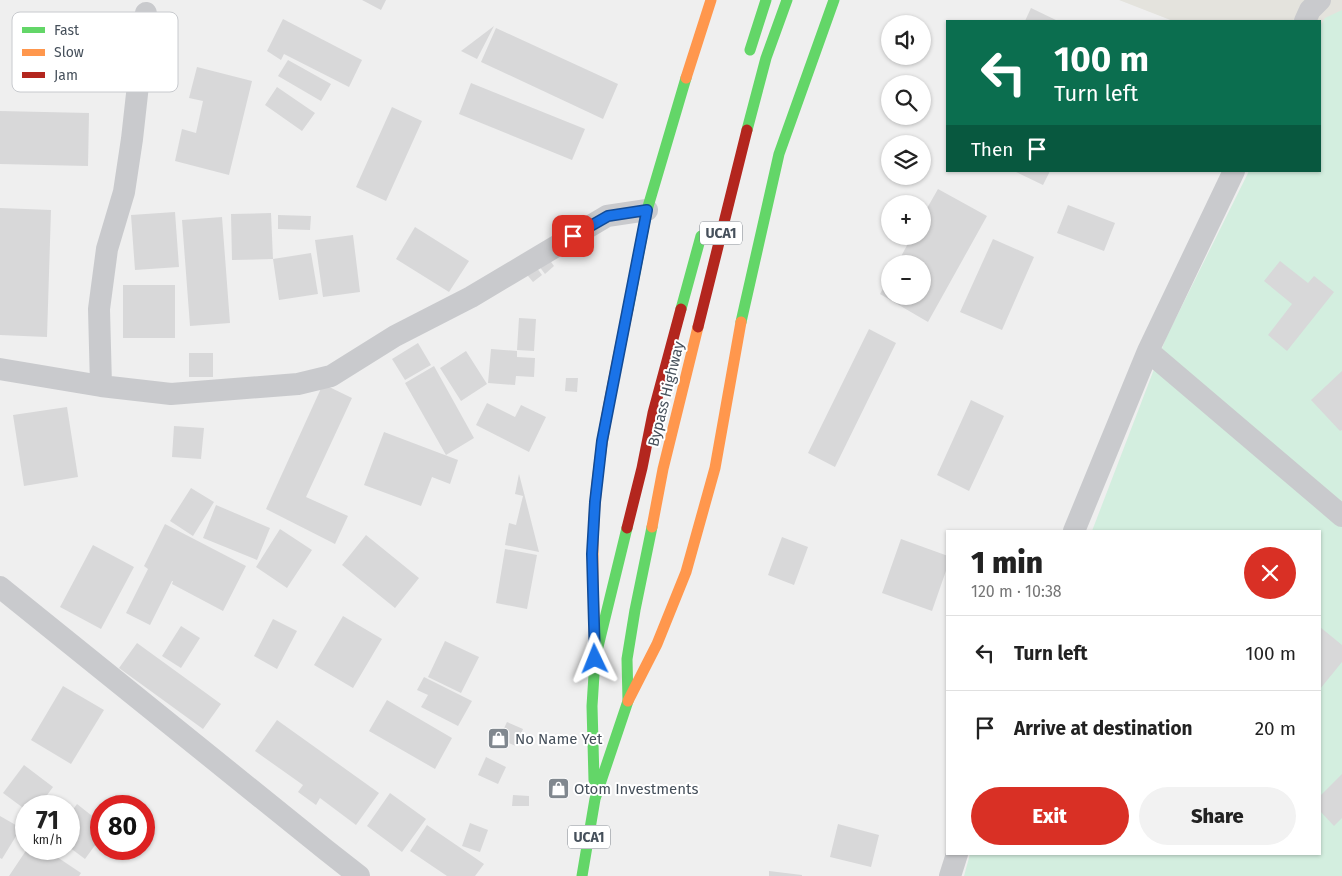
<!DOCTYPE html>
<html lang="en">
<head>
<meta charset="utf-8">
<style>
	:root { --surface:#fff; --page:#f2f2f2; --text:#222; --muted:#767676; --line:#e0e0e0; --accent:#d93025 }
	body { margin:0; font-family:"Fira Sans",sans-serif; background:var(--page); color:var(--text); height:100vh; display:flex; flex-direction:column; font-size:19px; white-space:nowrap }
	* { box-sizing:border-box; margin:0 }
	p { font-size:16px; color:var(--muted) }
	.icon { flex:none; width:28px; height:28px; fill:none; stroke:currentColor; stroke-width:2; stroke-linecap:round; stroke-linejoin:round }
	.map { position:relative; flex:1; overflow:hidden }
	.sheet { position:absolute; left:946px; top:530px; width:375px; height:325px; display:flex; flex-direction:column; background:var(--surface); border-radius:0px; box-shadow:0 1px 4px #0004 }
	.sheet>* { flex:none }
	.guide { position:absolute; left:946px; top:20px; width:375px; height:152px; border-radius:0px; box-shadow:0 1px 4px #0004; background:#0b6e4f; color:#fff; overflow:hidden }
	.fabs { position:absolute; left:881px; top:15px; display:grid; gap:10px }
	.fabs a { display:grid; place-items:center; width:50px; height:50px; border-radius:50%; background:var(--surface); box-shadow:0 1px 4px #0004; font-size:25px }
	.speed { position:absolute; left:15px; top:795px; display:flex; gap:10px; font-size:25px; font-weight:700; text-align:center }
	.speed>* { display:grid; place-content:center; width:65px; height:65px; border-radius:50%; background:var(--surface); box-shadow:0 1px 4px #0004; line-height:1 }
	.speed small { font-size:12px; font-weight:400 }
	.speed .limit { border:8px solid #d22; background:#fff; color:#111 }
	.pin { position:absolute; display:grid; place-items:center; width:42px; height:42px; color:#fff; margin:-21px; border-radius:10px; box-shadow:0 2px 8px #0006 }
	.me { position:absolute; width:55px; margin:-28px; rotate:358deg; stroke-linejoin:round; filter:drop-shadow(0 0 4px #0008) }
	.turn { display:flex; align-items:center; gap:18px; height:105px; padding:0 25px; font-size:22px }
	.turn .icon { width:65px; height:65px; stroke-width:2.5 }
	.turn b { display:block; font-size:35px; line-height:42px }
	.then { display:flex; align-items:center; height:48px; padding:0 25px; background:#0003; gap:10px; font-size:19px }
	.round { display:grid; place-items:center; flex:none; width:52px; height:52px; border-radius:26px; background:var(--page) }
	.head { display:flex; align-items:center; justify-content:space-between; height:85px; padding:0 25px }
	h1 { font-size:30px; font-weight:800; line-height:38px }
	.primary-button { display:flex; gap:10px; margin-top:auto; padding:10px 25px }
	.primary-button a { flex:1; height:58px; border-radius:30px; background:var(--accent); color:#fff; font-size:20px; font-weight:800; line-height:58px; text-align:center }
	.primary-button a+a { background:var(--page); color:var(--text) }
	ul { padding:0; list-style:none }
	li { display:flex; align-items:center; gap:15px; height:75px; padding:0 25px; border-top:1px solid var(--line) }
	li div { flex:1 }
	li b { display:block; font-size:19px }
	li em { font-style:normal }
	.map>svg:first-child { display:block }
	.commercial { fill:#e4e3dd }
	.green { fill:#d3eedf }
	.building { fill:#d8d8d9 }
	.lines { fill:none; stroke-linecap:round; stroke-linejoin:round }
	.street { stroke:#c9cacd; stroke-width:22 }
	.fast { stroke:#63d668; stroke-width:11 }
	.slow { stroke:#ff974d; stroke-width:11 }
	.jam { stroke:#b3261e; stroke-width:11 }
	.route-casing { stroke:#114b97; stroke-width:12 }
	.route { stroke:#1a73e8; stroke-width:9 }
	.labels { text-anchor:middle; stroke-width:4; stroke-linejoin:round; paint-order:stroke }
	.shield { fill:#fff; stroke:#7e848c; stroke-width:1 }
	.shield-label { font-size:14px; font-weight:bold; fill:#46505b }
	.street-label { font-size:15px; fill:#46505b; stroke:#fff }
	.poi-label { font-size:15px; fill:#46505b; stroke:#fff; text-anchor:start }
	.key { fill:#fff; stroke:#c8cace; stroke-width:1 }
	.key-label { font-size:14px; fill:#46505b }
</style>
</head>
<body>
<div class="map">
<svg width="1342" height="876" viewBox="0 0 1342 876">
	<rect width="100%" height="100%" fill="#efefef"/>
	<path class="commercial" d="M1119 0H1342V88L1320 79V21H1173Z"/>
	<path class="green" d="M1342 10V876H964L970 854H1320V531H1092L1166 338 1249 171H1320V27L1325 18Z"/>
	<path class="building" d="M362 0H386L381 10Z
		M1031 8 1058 21H1025Z
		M283 19 362 60 349 87 284 54 281 60 267 51Z
		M494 26 477 59 461 51Z
		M496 28 618 84 603 119 481 62Z
		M288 60 331 84 321 101 278 76Z
		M197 67 252 81 229 175 175 161 182 129 196 133 203 101 189 98Z
		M471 83 585 129 572 160 459 114Z
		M277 87 315 113 302 131 265 105Z
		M392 107 422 121 386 201 356 187Z
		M0 111 89 113 88 166 0 164Z
		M1014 171H1050L1043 185Z
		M938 189 987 216 928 322 880 294 890 276V296H922V264H897L912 236H922V217Z
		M1068 205 1115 223 1104 251 1057 233Z
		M0 208 51 210 47 337 0 335Z
		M175 212 179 267 135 270 131 215Z
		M271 213 273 259 232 260 231 214Z
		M278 215 311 216 310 230 278 229Z
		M222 217 230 323 190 326 182 220Z
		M415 227 469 261 449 292 396 259Z
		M353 235 360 292 323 297 315 240Z
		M993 239 1034 257 1002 330 960 312Z
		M311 253 318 294 279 300 273 259Z
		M546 255 554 266 545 274 536 262Z
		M1280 261 1308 283 1314 276 1334 292 1287 351 1268 335 1292 304 1264 281Z
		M534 264 542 275 533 282 524 271Z
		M123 285H175V338H123Z
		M519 318 536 319 534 351 517 350Z
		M869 329 896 343 835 467 808 453Z
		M418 343 431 365 405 380 392 359Z
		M491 349 517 351V357L535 358 534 377 516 376 515 385 488 383Z
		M466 351 487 384 461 401 440 368Z
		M189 353H213V377H189Z
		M434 366 474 438 446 455 405 383Z
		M1342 371V430L1340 431 1311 400Z
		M566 378H578L577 392 565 391Z
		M323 384 352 398 306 497 348 516 335 544 266 509Z
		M971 400 1004 416 969 491 937 475Z
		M487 403 515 417 521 405 546 417 529 452 476 425Z
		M67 407 78 477 24 486 13 415Z
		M174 426 204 428 201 459 172 457Z
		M384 432 458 460 450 484 432 477 421 506 364 485Z
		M519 474 525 497 539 552 505 545 509 523 516 525 523 496 515 494Z
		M191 488 214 502 193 536 170 521Z
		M216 505 270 528 257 560 203 538Z
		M165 524 246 566 223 611 172 584 173 581H172L150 625 126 613 148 569 144 566Z
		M280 529 312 550 287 588 256 567Z
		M366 535 419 578 395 608 342 565Z
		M782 537 808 547 794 585 768 575Z
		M901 539 948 556V565L932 611 882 593Z
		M93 545 134 567 101 629 60 607Z
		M505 549 537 555 527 609 496 603Z
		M343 616 382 639 353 688 314 665Z
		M273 619 297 631 277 669 254 656Z
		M181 626 200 638 181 668 162 656Z
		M1320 627 1342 645V662L1320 689Z
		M445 641 479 657 461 693 428 677Z
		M137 643 221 704 203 729 119 668Z
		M424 677 472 701 458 726 421 707 428 695 417 690Z
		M63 686 104 710 71 764 31 740Z
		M387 700 452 738 435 769 369 731Z
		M277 720 379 793 356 825 320 798 316 805 298 792 303 785 255 751Z
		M507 722 523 729 516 746 499 739Z
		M486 757 506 767 498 784 478 775Z
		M24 765 53 787 39 806H26V810L3 793Z
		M1342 774V818L1334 826 1320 811V796Z
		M390 793 426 819 402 852 367 826Z
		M513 795 529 796V806H512Z
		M77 804 101 823V837L85 859 69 847V815Z
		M0 816 21 828 2 859 0 858Z
		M470 823 488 830 480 852 462 846Z
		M838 824 879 835 871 867 830 857Z
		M427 825 484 864 475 876H447L410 851Z
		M27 849H45L81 873 79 876H9Z
		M769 871 802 875V876H769Z"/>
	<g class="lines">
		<path class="street" d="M1305 21 1310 10 1320 0
			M1148 351 1342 516
			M0 369 101 386 171 394 298 384 331 376 395 336 471 297 607 216 647 210
			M101 386 99 309 107 249 124 192 132 139 146 13
			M1074 531 1148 351 1234 171
			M0 587 326 850 359 876
			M950 876 957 854"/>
		<path class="fast" d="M750 50 766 0
			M747 130 766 58 787 0
			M628 309 647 210 686 78
			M681 309 701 236
			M741 322 779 154 834 0
			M594 780 592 706 595 659 627 528
			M582 876 595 799 628 701 627 659 635 610 652 527"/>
		<path class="slow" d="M686 78 711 0
			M652 527 663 469 698 327
			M595 659C594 607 591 556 595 504 600 438 615 374 628 309
			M628 701 657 644 686 572 715 468 741 322"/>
		<path class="jam" d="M698 327 747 130
			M627 528 642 468 653 413 681 309"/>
	</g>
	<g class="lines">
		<defs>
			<path id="route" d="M573 236 608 216 647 210 602 441 595 502 592 554 595 659"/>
		</defs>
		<use href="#route" class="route-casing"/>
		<use href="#route" class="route"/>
	</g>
	<defs>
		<symbol id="shop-square" viewBox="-11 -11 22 22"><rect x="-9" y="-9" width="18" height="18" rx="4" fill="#81888f" stroke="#fff"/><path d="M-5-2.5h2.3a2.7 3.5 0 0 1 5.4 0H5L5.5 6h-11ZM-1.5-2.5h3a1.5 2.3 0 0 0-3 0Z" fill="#fff"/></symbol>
	</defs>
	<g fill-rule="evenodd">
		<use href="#shop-square" x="486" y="726" width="25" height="25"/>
		<use href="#shop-square" x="546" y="776" width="25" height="25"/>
	</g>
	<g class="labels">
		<g class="shield">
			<rect x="700" y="221.5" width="42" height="23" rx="4"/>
			<rect x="568" y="825.5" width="42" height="23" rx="4"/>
		</g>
		<g class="shield-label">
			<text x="721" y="238">UCA1</text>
			<text x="589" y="842">UCA1</text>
		</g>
		<g class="street-label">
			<text transform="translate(666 394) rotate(-76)" y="5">Bypass Highway</text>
		</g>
		<g class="poi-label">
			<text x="515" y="744">No Name Yet</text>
			<text x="574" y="794">Otom Investments</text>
		</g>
	</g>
	<rect x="12" y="12" width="166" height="80" rx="8" class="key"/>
	<rect x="22" y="27" width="23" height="6" fill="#63d668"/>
	<rect x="22" y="49" width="23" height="7" fill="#ff974d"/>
	<rect x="22" y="72" width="23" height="6" fill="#b3261e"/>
	<g class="key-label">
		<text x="54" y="35">Fast</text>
		<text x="54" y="57">Slow</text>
		<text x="54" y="80">Jam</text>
	</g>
</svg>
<div class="fabs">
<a><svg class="icon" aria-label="sound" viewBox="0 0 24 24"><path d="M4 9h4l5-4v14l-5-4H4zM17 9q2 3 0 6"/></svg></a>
<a><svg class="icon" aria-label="search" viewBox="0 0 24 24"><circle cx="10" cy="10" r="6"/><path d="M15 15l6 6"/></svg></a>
<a><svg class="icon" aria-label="layers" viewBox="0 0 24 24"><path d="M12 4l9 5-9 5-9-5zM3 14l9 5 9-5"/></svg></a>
<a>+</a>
<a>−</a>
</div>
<div class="speed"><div>71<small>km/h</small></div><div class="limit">80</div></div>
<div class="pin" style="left:573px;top:236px;background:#d93025"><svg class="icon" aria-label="arrive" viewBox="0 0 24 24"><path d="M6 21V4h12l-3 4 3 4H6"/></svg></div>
<svg class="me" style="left:595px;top:659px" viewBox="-20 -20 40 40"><path d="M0-17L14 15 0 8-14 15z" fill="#1a73e8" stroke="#fff" stroke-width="4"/></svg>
<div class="guide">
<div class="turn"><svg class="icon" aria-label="left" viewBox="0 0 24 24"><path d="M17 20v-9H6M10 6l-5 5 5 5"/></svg><div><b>100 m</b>Turn left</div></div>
<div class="then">Then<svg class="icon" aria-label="arrive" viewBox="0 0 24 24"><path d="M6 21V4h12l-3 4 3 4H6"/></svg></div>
</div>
<section class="sheet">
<div class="head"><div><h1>1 min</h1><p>120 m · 10:38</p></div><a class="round" style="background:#d93025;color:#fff"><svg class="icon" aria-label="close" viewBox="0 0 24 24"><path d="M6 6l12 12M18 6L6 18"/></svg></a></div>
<ul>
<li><svg class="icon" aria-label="left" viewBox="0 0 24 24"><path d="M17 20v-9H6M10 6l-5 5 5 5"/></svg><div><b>Turn left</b></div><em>100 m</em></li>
<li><svg class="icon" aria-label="arrive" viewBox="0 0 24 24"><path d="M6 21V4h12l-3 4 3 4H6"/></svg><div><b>Arrive at destination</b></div><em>20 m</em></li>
</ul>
<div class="primary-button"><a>Exit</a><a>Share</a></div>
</section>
</div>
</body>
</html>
